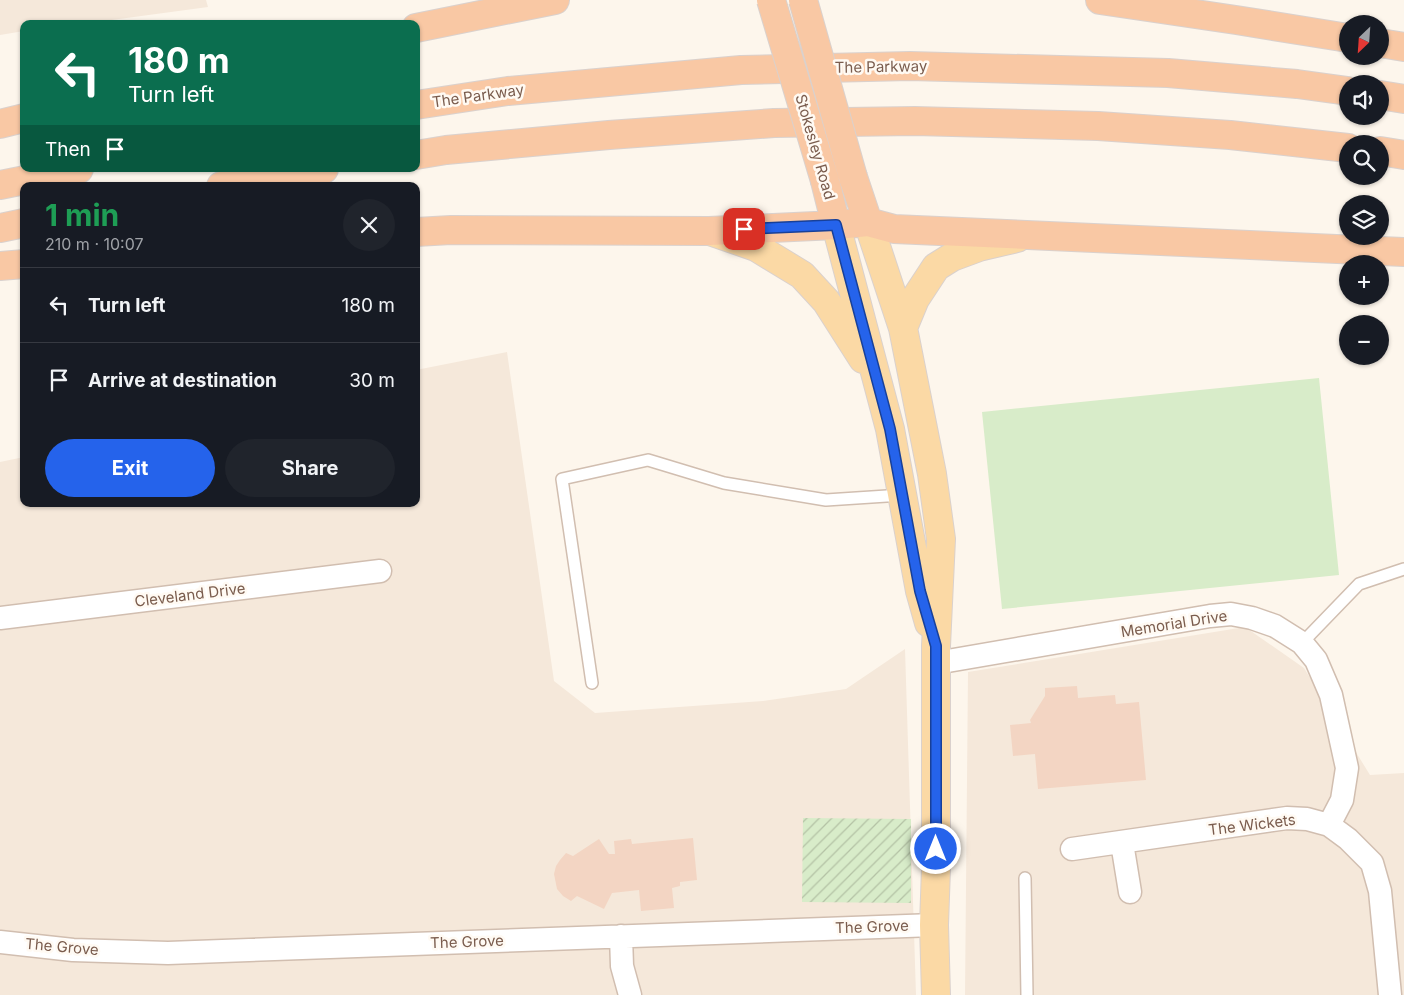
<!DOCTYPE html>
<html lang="en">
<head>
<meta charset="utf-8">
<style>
	:root { --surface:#171b24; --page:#20242c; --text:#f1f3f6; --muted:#9ea1a6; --line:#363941; --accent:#2563eb }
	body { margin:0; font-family:Inter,sans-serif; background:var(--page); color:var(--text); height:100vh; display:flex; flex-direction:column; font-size:19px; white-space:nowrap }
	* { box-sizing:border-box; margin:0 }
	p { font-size:16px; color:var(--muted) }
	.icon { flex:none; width:28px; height:28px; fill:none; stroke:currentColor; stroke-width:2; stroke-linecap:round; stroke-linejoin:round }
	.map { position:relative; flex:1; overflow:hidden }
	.sheet { position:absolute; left:20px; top:182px; width:400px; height:325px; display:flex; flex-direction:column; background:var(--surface); border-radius:10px; box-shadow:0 1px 4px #0004 }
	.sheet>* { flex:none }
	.top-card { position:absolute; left:20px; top:20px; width:400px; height:152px; border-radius:10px; box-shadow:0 1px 4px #0004; background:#0b6e4f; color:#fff; overflow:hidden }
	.needle { width:32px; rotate:205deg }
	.fabs { position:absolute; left:1339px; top:15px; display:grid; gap:10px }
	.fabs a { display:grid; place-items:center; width:50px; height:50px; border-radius:50%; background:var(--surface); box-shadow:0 1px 4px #0004; font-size:25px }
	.pin { position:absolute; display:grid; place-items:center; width:42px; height:42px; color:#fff; margin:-21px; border-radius:10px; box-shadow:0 2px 8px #0006 }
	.me { position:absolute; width:55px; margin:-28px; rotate:0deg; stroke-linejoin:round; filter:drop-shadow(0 0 4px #0008) }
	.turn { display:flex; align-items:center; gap:18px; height:105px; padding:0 25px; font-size:22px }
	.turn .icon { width:65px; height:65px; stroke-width:2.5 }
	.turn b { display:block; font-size:35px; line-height:42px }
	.then { display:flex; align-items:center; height:48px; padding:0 25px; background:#0003; gap:10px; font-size:19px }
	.round { display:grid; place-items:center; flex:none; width:52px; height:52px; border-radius:26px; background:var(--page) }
	.head { display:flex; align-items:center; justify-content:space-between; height:85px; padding:0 25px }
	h1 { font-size:30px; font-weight:700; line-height:38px; color:#1e9e55 }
	.cta { display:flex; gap:10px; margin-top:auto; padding:10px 25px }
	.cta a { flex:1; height:58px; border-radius:30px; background:var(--accent); color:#fff; font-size:20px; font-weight:700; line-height:58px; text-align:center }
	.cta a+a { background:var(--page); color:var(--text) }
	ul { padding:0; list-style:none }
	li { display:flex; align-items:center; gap:15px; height:75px; padding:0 25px; border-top:1px solid var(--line) }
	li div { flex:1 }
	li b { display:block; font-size:19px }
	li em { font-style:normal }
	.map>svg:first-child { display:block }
	.residential { fill:#f5e8da }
	.park { fill:#d8ecc9 }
	.garden { fill:url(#garden-furrows) }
	.building { fill:#f3d5c3 }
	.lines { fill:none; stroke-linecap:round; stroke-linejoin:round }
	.service-casing { stroke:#d1beb0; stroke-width:14 }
	.minor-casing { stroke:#d1beb0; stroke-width:25 }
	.primary-casing { stroke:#dad1cd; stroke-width:30 }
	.trunk-casing { stroke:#dad1cd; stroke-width:30 }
	.service { stroke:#fff; stroke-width:11 }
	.minor { stroke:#fff; stroke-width:22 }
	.primary { stroke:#fbd9a5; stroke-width:28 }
	.trunk { stroke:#f9c8a4; stroke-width:28 }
	.trunk-bridge-casing { stroke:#dad1cd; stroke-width:30; stroke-linecap:butt }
	.trunk-bridge { stroke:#f9c8a4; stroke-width:28 }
	.route-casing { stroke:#184099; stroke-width:12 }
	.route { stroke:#2563eb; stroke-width:9 }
	.labels { text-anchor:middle; stroke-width:5; stroke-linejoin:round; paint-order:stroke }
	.street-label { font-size:15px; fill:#7a5c4d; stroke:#fffaf3 }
</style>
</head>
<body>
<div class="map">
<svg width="1404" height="995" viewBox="0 0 1404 995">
	<defs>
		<pattern id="garden-furrows" width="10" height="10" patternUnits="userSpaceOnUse" patternTransform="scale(1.25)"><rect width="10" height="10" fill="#d8ecc9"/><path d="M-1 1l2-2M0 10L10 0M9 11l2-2" fill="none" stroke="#b4c2a5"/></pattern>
	</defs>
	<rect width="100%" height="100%" fill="#fdf6ec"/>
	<path class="residential" d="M0 0H206L208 7 82 24H24V31L0 35Z
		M507 352 554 681 595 713 763 701 846 689 905 649 916 995H0V462L24 457V504H416V370Z
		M1245 627 1304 668 1370 775 1404 773V995H965L968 672Z"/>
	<path class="park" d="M1319 378 1339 575 1002 609 982 412Z"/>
	<path class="garden" d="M803 818 911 819V903L802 902Z"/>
	<path class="building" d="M1077 686 1078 698 1115 695 1116 704 1139 702 1146 780 1038 789 1035 754 1013 756 1010 725 1031 723 1030 720 1045 696V688Z
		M693 838 697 880 680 882V886L672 888 674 908 641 911 639 890 612 893 604 909 577 896 571 901 563 896 557 889 554 874 556 866 560 860 566 853 573 856 599 839 609 854H615L614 841 631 839 632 844Z"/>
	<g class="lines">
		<defs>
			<path id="service" d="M1302 643 1359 584 1404 569
				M592 683 562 479 648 460 724 483 826 500 902 495
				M1025 878 1027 995"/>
			<path id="minor" d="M0 618 380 571
				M936 663 1210 616 1231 614 1252 618 1275 626 1302 643 1316 660 1331 695 1347 768 1342 800 1329 825
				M1122 843 1130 892
				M1072 849 1287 818 1307 819 1329 825 1348 839 1372 863 1380 891 1390 995
				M621 936 622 966 630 995
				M0 942 73 950 168 953 934 925"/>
			<path id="primary" d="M868 222 903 328 932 474 941 539 936 646V868L934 925 936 995
				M836 225 890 429 920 591 929 623
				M710 231 756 247 802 275 826 301 863 359
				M903 328 915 299 936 267 952 257 979 247 1017 238"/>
			<path id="trunk" d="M1100 0 1236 20 1348 38
				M416 28 555 0
				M1380 43 1404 47
				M1380 95 1404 99
				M416 105 508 91 741 70 910 66 1168 73 1297 84 1348 91
				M0 124 24 118
				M1380 151 1404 155
				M416 155 446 150 609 135 774 123 915 121 1098 126 1230 135 1348 148
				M853 177 868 222
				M825 181 836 225
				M0 185 79 169
				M221 186 324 169
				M0 228 24 223
				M416 232 451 230 709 231 836 225 868 222 894 229 1404 252
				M0 266 24 264"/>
		</defs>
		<use href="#service" class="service-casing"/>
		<use href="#minor" class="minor-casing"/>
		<use href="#primary" class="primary-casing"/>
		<use href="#trunk" class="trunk-casing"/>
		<use href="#service" class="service"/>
		<use href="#minor" class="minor"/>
		<use href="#primary" class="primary"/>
		<use href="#trunk" class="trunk"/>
		<defs>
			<path id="trunk-bridge" d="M771 0 825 181
				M803 0 853 177"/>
		</defs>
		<use href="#trunk-bridge" class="trunk-bridge-casing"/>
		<use href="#trunk-bridge" class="trunk-bridge"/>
	</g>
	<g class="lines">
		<defs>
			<path id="route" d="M744 229 836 225 890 429 920 591 936 646V849"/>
		</defs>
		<use href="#route" class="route-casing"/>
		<use href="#route" class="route"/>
	</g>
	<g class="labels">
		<g class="street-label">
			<text transform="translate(881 67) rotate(-1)" y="5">The Parkway</text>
			<text transform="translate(478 96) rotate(-8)" y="5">The Parkway</text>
			<text transform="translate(815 147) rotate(74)" y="5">Stokesley Road</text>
			<text transform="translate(190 595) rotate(-7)" y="5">Cleveland Drive</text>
			<text transform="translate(1174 624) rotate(-9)" y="5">Memorial Drive</text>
			<text transform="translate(1252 825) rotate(-7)" y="5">The Wickets</text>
			<text transform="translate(872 927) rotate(-2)" y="5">The Grove</text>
			<text transform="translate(467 942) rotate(-2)" y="5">The Grove</text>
			<text transform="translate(62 947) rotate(5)" y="5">The Grove</text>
		</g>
	</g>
</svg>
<div class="fabs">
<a><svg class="needle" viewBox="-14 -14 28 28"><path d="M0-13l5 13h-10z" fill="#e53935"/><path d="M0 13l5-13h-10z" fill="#9ea1a6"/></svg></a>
<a><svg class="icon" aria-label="sound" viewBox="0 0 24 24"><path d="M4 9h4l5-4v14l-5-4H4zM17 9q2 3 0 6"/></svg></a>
<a><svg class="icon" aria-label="search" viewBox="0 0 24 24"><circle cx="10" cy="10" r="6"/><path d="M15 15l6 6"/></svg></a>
<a><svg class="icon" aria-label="layers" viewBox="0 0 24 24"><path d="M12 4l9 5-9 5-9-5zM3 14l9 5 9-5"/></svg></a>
<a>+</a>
<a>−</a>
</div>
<div class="pin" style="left:744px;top:229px;background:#d93025"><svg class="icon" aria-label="arrive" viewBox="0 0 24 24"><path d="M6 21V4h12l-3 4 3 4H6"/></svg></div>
<svg class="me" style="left:936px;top:849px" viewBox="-20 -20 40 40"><circle r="17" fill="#2563eb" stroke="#fff" stroke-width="3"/><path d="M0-11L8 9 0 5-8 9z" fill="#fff"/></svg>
<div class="top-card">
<div class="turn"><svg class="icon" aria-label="left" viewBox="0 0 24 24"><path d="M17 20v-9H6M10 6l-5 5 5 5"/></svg><div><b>180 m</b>Turn left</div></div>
<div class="then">Then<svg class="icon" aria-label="arrive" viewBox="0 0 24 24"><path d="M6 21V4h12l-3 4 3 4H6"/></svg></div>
</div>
<section class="sheet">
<div class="head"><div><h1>1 min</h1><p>210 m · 10:07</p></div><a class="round"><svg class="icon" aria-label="close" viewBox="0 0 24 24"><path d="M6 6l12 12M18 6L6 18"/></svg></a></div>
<ul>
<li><svg class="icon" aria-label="left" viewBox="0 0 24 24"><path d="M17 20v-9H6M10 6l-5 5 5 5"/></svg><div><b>Turn left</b></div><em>180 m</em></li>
<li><svg class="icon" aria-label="arrive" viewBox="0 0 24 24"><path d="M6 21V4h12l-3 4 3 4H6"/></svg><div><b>Arrive at destination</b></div><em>30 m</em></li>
</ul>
<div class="cta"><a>Exit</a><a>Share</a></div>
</section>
</div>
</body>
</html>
